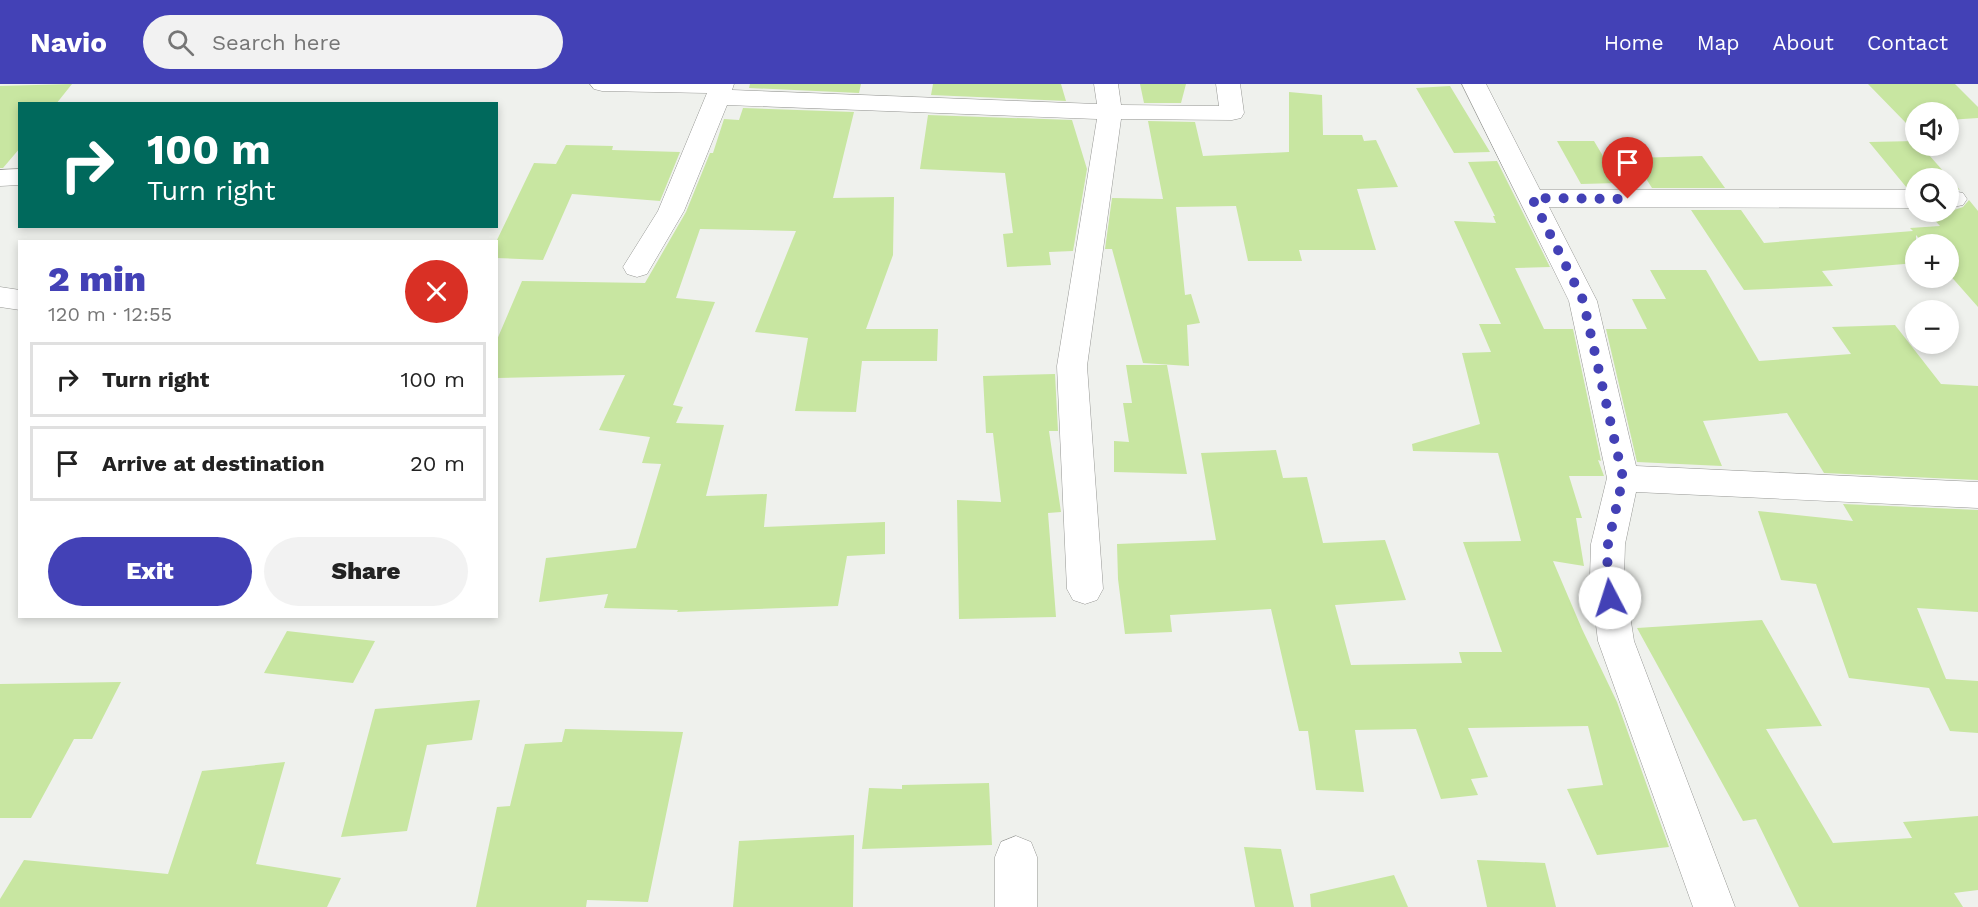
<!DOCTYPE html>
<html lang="en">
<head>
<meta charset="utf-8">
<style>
	:root { --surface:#fff; --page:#f2f2f2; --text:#222; --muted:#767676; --line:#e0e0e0; --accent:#4341b6 }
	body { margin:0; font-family:"Work Sans",sans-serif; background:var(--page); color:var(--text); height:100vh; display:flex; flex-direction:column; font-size:22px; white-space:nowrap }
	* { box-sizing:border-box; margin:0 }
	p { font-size:20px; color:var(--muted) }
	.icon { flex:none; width:33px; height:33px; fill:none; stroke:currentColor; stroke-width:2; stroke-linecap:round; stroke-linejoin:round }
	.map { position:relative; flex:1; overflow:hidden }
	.side { position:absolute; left:18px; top:156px; width:480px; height:378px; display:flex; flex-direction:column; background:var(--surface); border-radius:0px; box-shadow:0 3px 9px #0003 }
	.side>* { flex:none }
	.guide { position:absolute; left:18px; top:18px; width:480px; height:126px; border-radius:0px; box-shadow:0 3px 9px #0003; background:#00695c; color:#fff; overflow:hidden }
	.tools { position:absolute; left:1905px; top:18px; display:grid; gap:12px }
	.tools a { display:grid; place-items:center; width:54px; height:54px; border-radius:50%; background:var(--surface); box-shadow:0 3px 9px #0003; font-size:30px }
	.pin { position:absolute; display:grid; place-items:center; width:51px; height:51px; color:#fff; margin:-62px -26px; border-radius:50% 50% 50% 0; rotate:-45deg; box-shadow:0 0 6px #0007 }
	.pin .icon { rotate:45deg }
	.me { position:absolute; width:66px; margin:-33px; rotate:355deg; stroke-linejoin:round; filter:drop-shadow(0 0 4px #0008) }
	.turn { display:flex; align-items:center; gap:21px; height:126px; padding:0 30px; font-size:27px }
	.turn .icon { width:78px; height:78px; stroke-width:2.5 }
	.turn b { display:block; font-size:42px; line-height:51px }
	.round { display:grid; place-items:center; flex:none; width:63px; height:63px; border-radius:32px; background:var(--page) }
	.head { display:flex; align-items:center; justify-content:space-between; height:102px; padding:0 30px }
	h1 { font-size:36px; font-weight:800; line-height:45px; color:var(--accent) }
	.button { display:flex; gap:12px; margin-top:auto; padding:12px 30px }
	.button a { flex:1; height:69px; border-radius:36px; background:var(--accent); color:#fff; font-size:24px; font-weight:800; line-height:69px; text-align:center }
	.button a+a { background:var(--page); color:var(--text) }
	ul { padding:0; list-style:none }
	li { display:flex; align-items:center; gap:18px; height:75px; margin:0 12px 9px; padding:0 18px; border:3px solid var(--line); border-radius:0px }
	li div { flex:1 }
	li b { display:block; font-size:22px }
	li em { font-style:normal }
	header { display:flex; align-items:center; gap:36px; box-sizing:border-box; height:84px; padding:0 30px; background:var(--accent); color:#fff }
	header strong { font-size:28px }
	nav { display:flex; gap:33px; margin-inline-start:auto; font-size:21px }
	.search { width:420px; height:54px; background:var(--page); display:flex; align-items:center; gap:15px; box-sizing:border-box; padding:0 21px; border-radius:33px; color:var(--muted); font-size:22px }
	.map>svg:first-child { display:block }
	.building { fill:#c8e6a1 }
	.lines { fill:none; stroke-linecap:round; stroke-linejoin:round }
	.minor-casing { stroke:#969794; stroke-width:1 }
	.minor { fill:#fff; fill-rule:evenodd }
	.route { stroke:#4341b6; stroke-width:10; stroke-dasharray:0 18 }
</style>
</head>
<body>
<header>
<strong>Navio</strong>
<div class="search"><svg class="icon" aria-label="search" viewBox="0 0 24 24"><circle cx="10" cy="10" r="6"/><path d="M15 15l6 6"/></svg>Search here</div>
<nav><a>Home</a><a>Map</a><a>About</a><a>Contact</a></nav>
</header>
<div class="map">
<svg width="1978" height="823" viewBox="0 0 1978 823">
	<rect width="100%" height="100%" fill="#eff1ed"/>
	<path class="building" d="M72 0 56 20H20V64L3 84H0V2Z
		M750 0H861L859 9 749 4Z
		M933 0H1061L1066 17 931 11Z
		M1140 0H1186L1181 19H1144Z
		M1868 0H1955L1978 23V34L1948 36V28H1916V38L1906 39Z
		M1450 2 1490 68 1454 69 1416 4Z
		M1289 8 1322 11 1323 51H1362L1364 57 1376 56 1398 103 1357 105 1376 166H1299L1302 177H1248L1236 122 1176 123 1185 211 1191 210 1200 239 1187 241 1189 282 1143 279 1112 165H1105L1112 114 1163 115 1148 37 1195 38 1203 72 1289 68Z
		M743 24 854 28 833 114 894 113 893 171 866 245H938L937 277H862L856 328 795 327 808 254 755 248 796 147 700 145 676 214 715 218 673 321 683 323 676 339 724 341 706 412 767 410 764 443 885 438V470L847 472 838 522 677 528 678 526 604 524 608 510 539 518 546 474 636 464 661 380 642 379 650 353 599 346 625 291 496 294V258L522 197 645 199 686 128 710 69H713L724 35 739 36Z
		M928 31 1072 36 1087 85 1073 167 1049 168 1051 181 1007 183 1003 150 1013 149 1005 89 920 85Z
		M1557 57H1594L1619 99 1581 100Z
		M1916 57V62H1921L1960 106 1948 104V94H1916V104H1907L1869 58Z
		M566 61 613 62 612 66 680 68 660 117 572 110 543 176 496 174V158L534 79 556 80Z
		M1702 72 1725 104H1652L1633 74Z
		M1497 77 1550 183 1515 184 1544 245H1573L1601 377 1598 376 1604 392H1569L1582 434H1576L1584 482 1553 477 1582 545 1617 618 1669 763 1597 771 1567 705 1603 701 1588 642 1468 644 1488 693 1471 695 1478 711 1441 715 1416 645 1355 646 1364 708 1316 706 1308 647H1299L1271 525 1170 531 1172 548 1125 550 1118 495 1117 460 1216 456 1201 369 1276 366 1283 394 1307 393 1323 459 1385 456 1406 516 1335 521 1351 581 1462 579 1459 568H1502L1463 458 1521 457 1498 369 1413 367 1412 360 1480 340 1462 269 1491 268 1479 240H1501L1454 137 1496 139 1493 132H1495L1468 78Z
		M1969 116 1978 127V223L1948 189V160H1924L1916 151V179L1822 187 1833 202 1744 206 1691 126H1741L1764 159 1913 147 1910 144 1940 142 1927 128H1948L1963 123Z
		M1650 186H1706L1759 277 1851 270 1832 243 1895 241 1941 300 1978 302V396L1824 389 1787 329 1703 337 1722 382 1637 378 1606 245H1647L1632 215H1666Z
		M1126 281H1167L1187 390 1114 388V357L1129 358 1123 319H1132Z
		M1055 290 1058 347H1049L1061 428 1048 429 1056 533 959 535 957 416 1001 418 993 349H986L983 292Z
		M1843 420 1978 426V528L1917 524 1946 595 1978 597V649L1950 647 1929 604 1849 594 1816 500 1781 496 1758 427 1853 437Z
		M1762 536 1822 642 1766 645 1833 759 1912 754 1903 738 1978 732V806L1954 809 1963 823H1799L1756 735 1743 737 1637 544Z
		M287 547 375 557 353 599 264 589Z
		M121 598 92 655H74L31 734H0V600Z
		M480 616 472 656 427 661 407 747 341 753 375 625Z
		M565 645 683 648 648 818 587 816 586 823H476L497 723 510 722 525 660 562 658Z
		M285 678 256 780 341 794 327 823H0V815L24 776 168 790 202 687Z
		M989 699 992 761 862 765 869 704 902 705V701Z
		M854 751 853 823H733L739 757Z
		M1244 763 1281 765 1294 823H1255Z
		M1477 776 1545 779 1556 823H1487Z
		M1394 791 1408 823H1311L1310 810Z"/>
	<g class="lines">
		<defs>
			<path id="minor" d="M590 0H734L732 6 1097 20 1094 0H1118L1121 21 1219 22 1216 0H1240L1244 29 1241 34 1232 36 1121 35 1087 282 1103 505 1097 516 1085 520 1073 516 1067 505 1057 282 1097 35 727 21 684 127 647 190 637 193 627 190 623 183 658 127 707 9 602 7 594 5Z
				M1462 0H1486L1540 106H1916V124L1549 123 1597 217 1636 382 1978 398V424L1636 408 1625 460 1624 493 1634 557 1735 823H1693L1598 557 1590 493 1591 460 1607 394 1569 217Z
				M20 85V101L0 102V86Z
				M1948 106 1963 109 1967 115 1963 121 1948 124Z
				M0 203 20 206V226L0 223Z
				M1016 752 1031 758 1037 773V823H995V773L1001 758Z"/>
		</defs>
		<use href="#minor" class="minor-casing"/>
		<use href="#minor" class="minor"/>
	</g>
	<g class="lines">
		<path class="route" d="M1610 514 1607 493 1608 460 1623 394 1583 216 1532 114 1628 115"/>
	</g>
</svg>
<div class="tools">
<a><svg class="icon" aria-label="sound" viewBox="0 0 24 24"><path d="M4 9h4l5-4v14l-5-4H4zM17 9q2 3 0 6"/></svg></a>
<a><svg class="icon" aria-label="search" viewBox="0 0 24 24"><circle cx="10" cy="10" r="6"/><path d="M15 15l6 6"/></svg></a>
<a>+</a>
<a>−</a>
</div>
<div class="pin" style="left:1628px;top:115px;background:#d93025"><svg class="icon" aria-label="arrive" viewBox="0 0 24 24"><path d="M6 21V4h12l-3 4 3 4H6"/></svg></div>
<svg class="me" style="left:1610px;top:514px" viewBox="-20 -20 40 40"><circle r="19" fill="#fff"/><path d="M0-13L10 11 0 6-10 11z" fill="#4341b6"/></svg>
<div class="guide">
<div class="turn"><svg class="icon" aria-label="right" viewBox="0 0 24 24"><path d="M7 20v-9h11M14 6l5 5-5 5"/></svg><div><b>100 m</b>Turn right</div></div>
</div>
<section class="side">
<div class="head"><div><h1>2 min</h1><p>120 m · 12:55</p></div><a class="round" style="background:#d93025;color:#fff"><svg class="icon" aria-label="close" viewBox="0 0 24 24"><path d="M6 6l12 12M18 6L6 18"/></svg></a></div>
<ul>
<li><svg class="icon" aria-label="right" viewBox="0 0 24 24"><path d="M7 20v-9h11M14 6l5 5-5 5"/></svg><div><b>Turn right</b></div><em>100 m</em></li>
<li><svg class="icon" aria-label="arrive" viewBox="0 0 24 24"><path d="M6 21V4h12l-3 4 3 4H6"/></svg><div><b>Arrive at destination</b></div><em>20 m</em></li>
</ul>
<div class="button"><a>Exit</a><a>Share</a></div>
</section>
</div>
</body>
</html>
